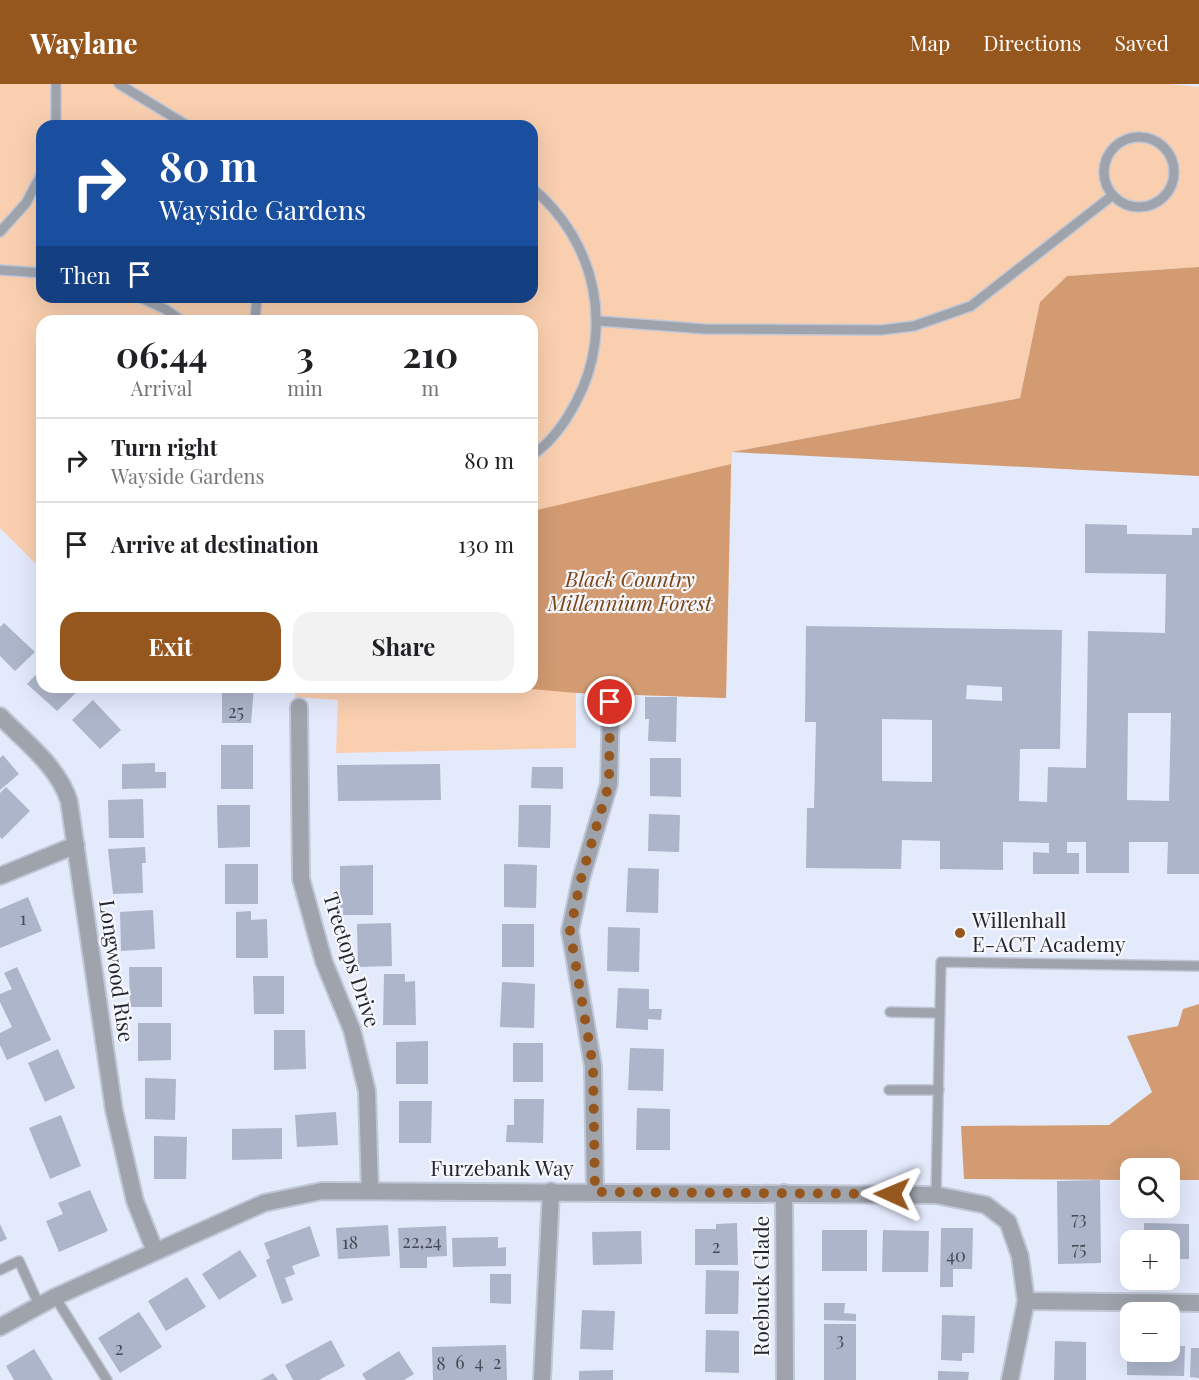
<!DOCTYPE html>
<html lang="en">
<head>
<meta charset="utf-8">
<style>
	:root { --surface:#fff; --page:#f2f2f2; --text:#202124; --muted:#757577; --line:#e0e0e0; --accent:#96571f }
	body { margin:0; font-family:"Playfair Display",serif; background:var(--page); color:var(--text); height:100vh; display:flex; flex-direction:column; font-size:22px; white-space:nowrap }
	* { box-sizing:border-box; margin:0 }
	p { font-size:20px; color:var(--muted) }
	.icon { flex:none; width:33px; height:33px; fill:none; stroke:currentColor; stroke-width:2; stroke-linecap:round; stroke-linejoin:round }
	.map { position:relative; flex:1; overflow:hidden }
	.drawer { position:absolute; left:36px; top:231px; width:502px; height:378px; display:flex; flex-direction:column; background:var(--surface); border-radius:18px; box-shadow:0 6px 24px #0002 }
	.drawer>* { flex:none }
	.top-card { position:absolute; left:36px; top:36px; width:502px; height:183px; border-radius:18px; box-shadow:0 6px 24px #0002; background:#1a4fa0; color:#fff; overflow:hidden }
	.fabs { position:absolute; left:1120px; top:1074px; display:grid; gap:12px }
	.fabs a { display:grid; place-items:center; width:60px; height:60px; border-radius:12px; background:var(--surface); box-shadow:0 6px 24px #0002; font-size:30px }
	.pin { position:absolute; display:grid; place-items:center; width:51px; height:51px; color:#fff; margin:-26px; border:3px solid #fff; border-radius:50%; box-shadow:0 2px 6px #0007 }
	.me { position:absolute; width:66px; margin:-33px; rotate:271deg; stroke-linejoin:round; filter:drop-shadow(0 0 4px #0008) }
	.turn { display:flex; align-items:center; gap:21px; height:126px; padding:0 24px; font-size:27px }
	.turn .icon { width:78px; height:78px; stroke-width:2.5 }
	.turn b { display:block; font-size:42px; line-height:51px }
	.then { display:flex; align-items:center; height:57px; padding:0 24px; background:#0003; gap:12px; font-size:22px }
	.eta { display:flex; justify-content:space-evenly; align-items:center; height:102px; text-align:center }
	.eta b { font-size:36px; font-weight:700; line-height:42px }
	.primary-button { display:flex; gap:12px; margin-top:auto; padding:12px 24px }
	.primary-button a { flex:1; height:69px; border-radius:18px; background:var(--accent); color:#fff; font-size:24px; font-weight:700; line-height:69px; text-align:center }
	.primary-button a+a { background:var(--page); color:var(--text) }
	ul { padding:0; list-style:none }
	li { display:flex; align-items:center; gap:18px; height:84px; padding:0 24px; border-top:2px solid var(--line) }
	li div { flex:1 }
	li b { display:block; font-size:22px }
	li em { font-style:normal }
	header { display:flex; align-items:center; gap:36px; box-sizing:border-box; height:84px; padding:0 30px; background:var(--accent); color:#fff }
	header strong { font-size:28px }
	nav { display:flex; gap:33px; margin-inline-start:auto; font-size:21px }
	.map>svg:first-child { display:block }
	.green { fill:#f9cfaf; fill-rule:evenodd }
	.forest { fill:#d29b72 }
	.building { fill:#adb5ca; fill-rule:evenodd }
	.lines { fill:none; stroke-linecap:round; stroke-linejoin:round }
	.service-casing { stroke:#c0c7d7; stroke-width:12 }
	.minor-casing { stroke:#c0c7d7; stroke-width:20 }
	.service { stroke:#9fa3ac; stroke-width:9 }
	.minor { stroke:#9fa3ac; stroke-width:16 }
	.route { stroke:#96571f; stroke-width:10; stroke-dasharray:0 18 }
	.poi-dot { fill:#96571f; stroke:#f6f7fc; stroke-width:2 }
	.labels { text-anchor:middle; stroke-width:4.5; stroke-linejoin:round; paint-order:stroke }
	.number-label { font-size:18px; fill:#464a55 }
	.park-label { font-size:21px; font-style:italic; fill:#794516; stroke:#f6f7fc }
	.poi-label { font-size:21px; fill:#23262e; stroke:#f6f7fc; text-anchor:start }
	.street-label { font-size:21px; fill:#23262e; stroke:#f6f7fc }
</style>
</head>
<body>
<header>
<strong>Waylane</strong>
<nav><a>Map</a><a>Directions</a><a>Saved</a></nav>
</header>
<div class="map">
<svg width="1199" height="1296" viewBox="0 0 1199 1296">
	<rect width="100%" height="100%" fill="#e3eafc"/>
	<path class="green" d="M0 0H1169L1199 3V183L1067 192 1040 218 1020 314 732 368 726 614 576 609V664L336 669 338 616 295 613V603H532V237H42V486L0 444ZM42 42H532V213H42Z"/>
	<path class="forest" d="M1199 183V392L732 368 1020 314 1040 218 1067 192Z
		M731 380 726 614 576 609 507 603H532L533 427Z
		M1199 920V1096H1170V1084H1131V1096L964 1095 961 1042 1109 1041 1152 1008 1127 952 1178 942 1183 925Z"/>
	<path class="building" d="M1085 440 1127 441V450L1192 451V444H1199V790H1167L1168 758H1129V789H1086V758H1067V769H1079V790H1033V768L1049 769V759L1003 758V786L940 785V757L902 756 901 785 806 784 807 724H814L816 638H805L806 542 1062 546 1060 665H1020L1019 717 1047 718 1048 683 1086 684 1088 547 1165 549 1166 490 1085 489ZM967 601 1002 603V617L966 615ZM1128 629H1171L1169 717 1127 716ZM882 635 932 636V698L882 697Z
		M4 539 35 568 15 587 0 572V543Z
		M42 584V603L80 605 57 627 27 600Z
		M222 603H254L251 639H222Z
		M645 613H677L676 658 648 657 649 635H645Z
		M93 616 121 646 100 665 72 636Z
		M221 661H253V705H221Z
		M3 671 19 690 0 706V674Z
		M650 674H681V713L650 712Z
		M155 679V688H166V704L122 705V680Z
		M440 680 441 716 338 717 337 681Z
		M532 683H563V705L531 704Z
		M6 703 30 727 2 755 0 753V709Z
		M143 715 144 754H109L108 716Z
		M217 721H250V763L218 764Z
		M519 721H551L550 764 518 763Z
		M649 730 680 731 679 768 648 767Z
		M145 763 146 779H142L143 809 113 810 108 765Z
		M225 780H258V820H225Z
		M504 780 537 781 536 824 504 823Z
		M373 781V831H343V824H340V782Z
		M628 784 659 785 658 829 626 828Z
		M28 813 42 847 0 864V825Z
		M153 826 155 865 121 867 120 828Z
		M251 827V836L267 835 268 874H236V828Z
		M391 839 392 882 358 883 357 840Z
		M502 840H534V883H502Z
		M608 843 640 844 639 888 607 887Z
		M17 883 51 956 7 976 0 961V949L12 943 0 918V910L12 905 4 889Z
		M129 883H162V923H130Z
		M384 890H405V898L415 897 416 941H383Z
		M253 892H284V930H254Z
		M502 898 535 900 534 944 500 943Z
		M618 904 649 905V925H662L661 936 648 935V946L616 944Z
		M138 939H171V976L138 977Z
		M274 946H305L306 985 274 986Z
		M428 957V1000H396V958Z
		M513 959H543V998H513Z
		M630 964 664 965 663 1007 628 1006Z
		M58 965 75 1004 45 1018 28 979Z
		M145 994 176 995 175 1036 145 1035Z
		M514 1015H544L543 1059 506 1058 507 1041H514Z
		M399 1017H432L431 1059H399Z
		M637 1024 670 1025V1066H636Z
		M336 1028 338 1061 297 1063 295 1031Z
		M61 1031 81 1082 50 1095 29 1044Z
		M282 1044V1075L232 1076V1045Z
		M154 1052 187 1053 186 1095H154Z
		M1100 1096 1101 1179 1058 1180 1057 1097Z
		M90 1106 108 1147 59 1168 46 1137 63 1130 58 1119Z
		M737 1139 738 1181H695V1145H716V1140Z
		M1144 1139 1189 1140V1175H1170V1156H1144Z
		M0 1140 7 1155 0 1158Z
		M388 1141 390 1172 338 1175 336 1144Z
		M310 1142 320 1172 292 1182 295 1190 285 1194 293 1216 282 1220 266 1176 270 1174 264 1159Z
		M446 1142 447 1172 427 1173V1184H400L398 1144Z
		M941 1144H973L972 1185H953V1203H940Z
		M822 1146H867V1187H822Z
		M883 1146 929 1147 928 1188H882Z
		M641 1147 642 1180 593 1181 592 1148Z
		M498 1153V1164L506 1163V1182L453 1183 452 1154Z
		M240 1166 257 1192 219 1216 202 1190Z
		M706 1186 739 1187 738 1230H705Z
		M490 1190H511V1220L490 1219Z
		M187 1193 206 1223 166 1247 148 1217Z
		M824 1219H845L844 1229 856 1230V1237L824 1236Z
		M582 1226 615 1227 613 1266 580 1265Z
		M139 1228 162 1263 120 1289 98 1254Z
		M942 1231 975 1232 974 1269H962V1277L941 1276Z
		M824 1240H856V1296H824Z
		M706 1246 739 1247V1289L705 1288Z
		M331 1256 345 1282 319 1296H293L285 1281Z
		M1055 1257 1086 1258V1296H1054Z
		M506 1261 507 1296H433L432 1263Z
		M1127 1261H1131V1268H1170V1262H1185L1184 1292 1127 1291Z
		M1191 1264H1199V1294L1190 1293Z
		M34 1265 53 1296H14L6 1282Z
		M399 1267 414 1290 404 1296H366L362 1290Z
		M613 1286V1296H579V1287Z
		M938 1287 969 1288 968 1296H938Z
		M273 1289 278 1296H261Z"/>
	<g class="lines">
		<defs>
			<path id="service" d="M119 0 188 42
				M56 42V0
				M1104 88a35 35 0 1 1 70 0a35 35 0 1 1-70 0Z
				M532 104C596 157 615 245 576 318 566 337 551 359 532 371
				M0 148 26 119 42 89
				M0 186 42 189
				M139 213 165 225 182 237
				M255 237 257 213
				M598 237 705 245 881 246 914 242 971 222 1113 111
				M890 928 940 929
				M889 1006H939
				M936 1111 941 878 1199 882
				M0 1186 19 1177 39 1221
				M55 1213 107 1296"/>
			<path id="minor" d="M299 623 301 795 324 878 352 946 367 1007 370 1107
				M0 632C24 657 58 682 69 717L114 1026 135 1117 155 1167
				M0 792 76 761
				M595 1108 593 982 570 847 581 795 609 700 611 618
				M784 1109 785 1296
				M1026 1217 1199 1219
				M0 1243 55 1213 264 1119 322 1107 936 1111 986 1121 1008 1138 1020 1172 1026 1217 1010 1296
				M542 1296 551 1107"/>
		</defs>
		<use href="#service" class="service-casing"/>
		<use href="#minor" class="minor-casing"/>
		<use href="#service" class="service"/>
		<use href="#minor" class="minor"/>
	</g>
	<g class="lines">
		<path class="route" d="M610 618 609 700 581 795 570 847 593 982 595 1108 892 1110"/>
	</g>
	<circle class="poi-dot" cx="960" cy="849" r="6"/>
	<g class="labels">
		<g class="number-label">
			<text x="236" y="634">25</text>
			<text x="23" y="841">1</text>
			<text x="1079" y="1141">73</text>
			<text x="422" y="1164">22,24</text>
			<text x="350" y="1165">18</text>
			<text x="716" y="1169">2</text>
			<text x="1079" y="1171">75</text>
			<text x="956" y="1178">40</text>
			<text x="840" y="1262">3</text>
			<text x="119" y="1271">2</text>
			<text x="460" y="1285">6</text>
			<text x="479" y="1285">4</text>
			<text x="497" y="1285">2</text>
			<text x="441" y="1286">8</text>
		</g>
		<g class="park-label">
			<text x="630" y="503">Black Country<tspan x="630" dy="24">Millennium Forest</tspan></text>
		</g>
		<g class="poi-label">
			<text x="972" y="844">Willenhall<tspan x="972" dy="24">E-ACT Academy</tspan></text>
		</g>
		<g class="street-label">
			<text transform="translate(351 876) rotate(72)" y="7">Treetops Drive</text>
			<text transform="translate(116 887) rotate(82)" y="7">Longwood Rise</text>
			<text x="502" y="1092">Furzebank Way</text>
			<text transform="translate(762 1202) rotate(-90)" y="7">Roebuck Glade</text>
		</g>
	</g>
</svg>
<div class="fabs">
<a><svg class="icon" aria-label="search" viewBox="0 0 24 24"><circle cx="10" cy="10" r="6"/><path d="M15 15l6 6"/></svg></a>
<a>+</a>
<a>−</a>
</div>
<div class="pin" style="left:610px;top:618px;background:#d93025"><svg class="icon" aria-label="arrive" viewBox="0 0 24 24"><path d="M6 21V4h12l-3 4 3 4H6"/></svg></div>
<svg class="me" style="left:892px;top:1110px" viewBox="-20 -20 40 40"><path d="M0-17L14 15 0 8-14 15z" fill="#96571f" stroke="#fff" stroke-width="4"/></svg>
<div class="top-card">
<div class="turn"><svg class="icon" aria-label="right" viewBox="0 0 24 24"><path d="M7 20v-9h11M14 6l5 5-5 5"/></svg><div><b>80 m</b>Wayside Gardens</div></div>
<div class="then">Then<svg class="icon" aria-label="arrive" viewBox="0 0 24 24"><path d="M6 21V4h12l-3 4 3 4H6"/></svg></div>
</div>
<section class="drawer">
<div class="eta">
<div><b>06:44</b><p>Arrival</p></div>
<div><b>3</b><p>min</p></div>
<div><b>210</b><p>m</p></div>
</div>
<ul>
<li><svg class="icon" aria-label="right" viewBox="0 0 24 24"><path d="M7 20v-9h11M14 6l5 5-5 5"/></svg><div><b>Turn right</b><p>Wayside Gardens</p></div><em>80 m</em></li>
<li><svg class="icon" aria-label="arrive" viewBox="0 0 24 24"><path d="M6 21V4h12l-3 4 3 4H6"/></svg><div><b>Arrive at destination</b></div><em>130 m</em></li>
</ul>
<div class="primary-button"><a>Exit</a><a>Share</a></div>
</section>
</div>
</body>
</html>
